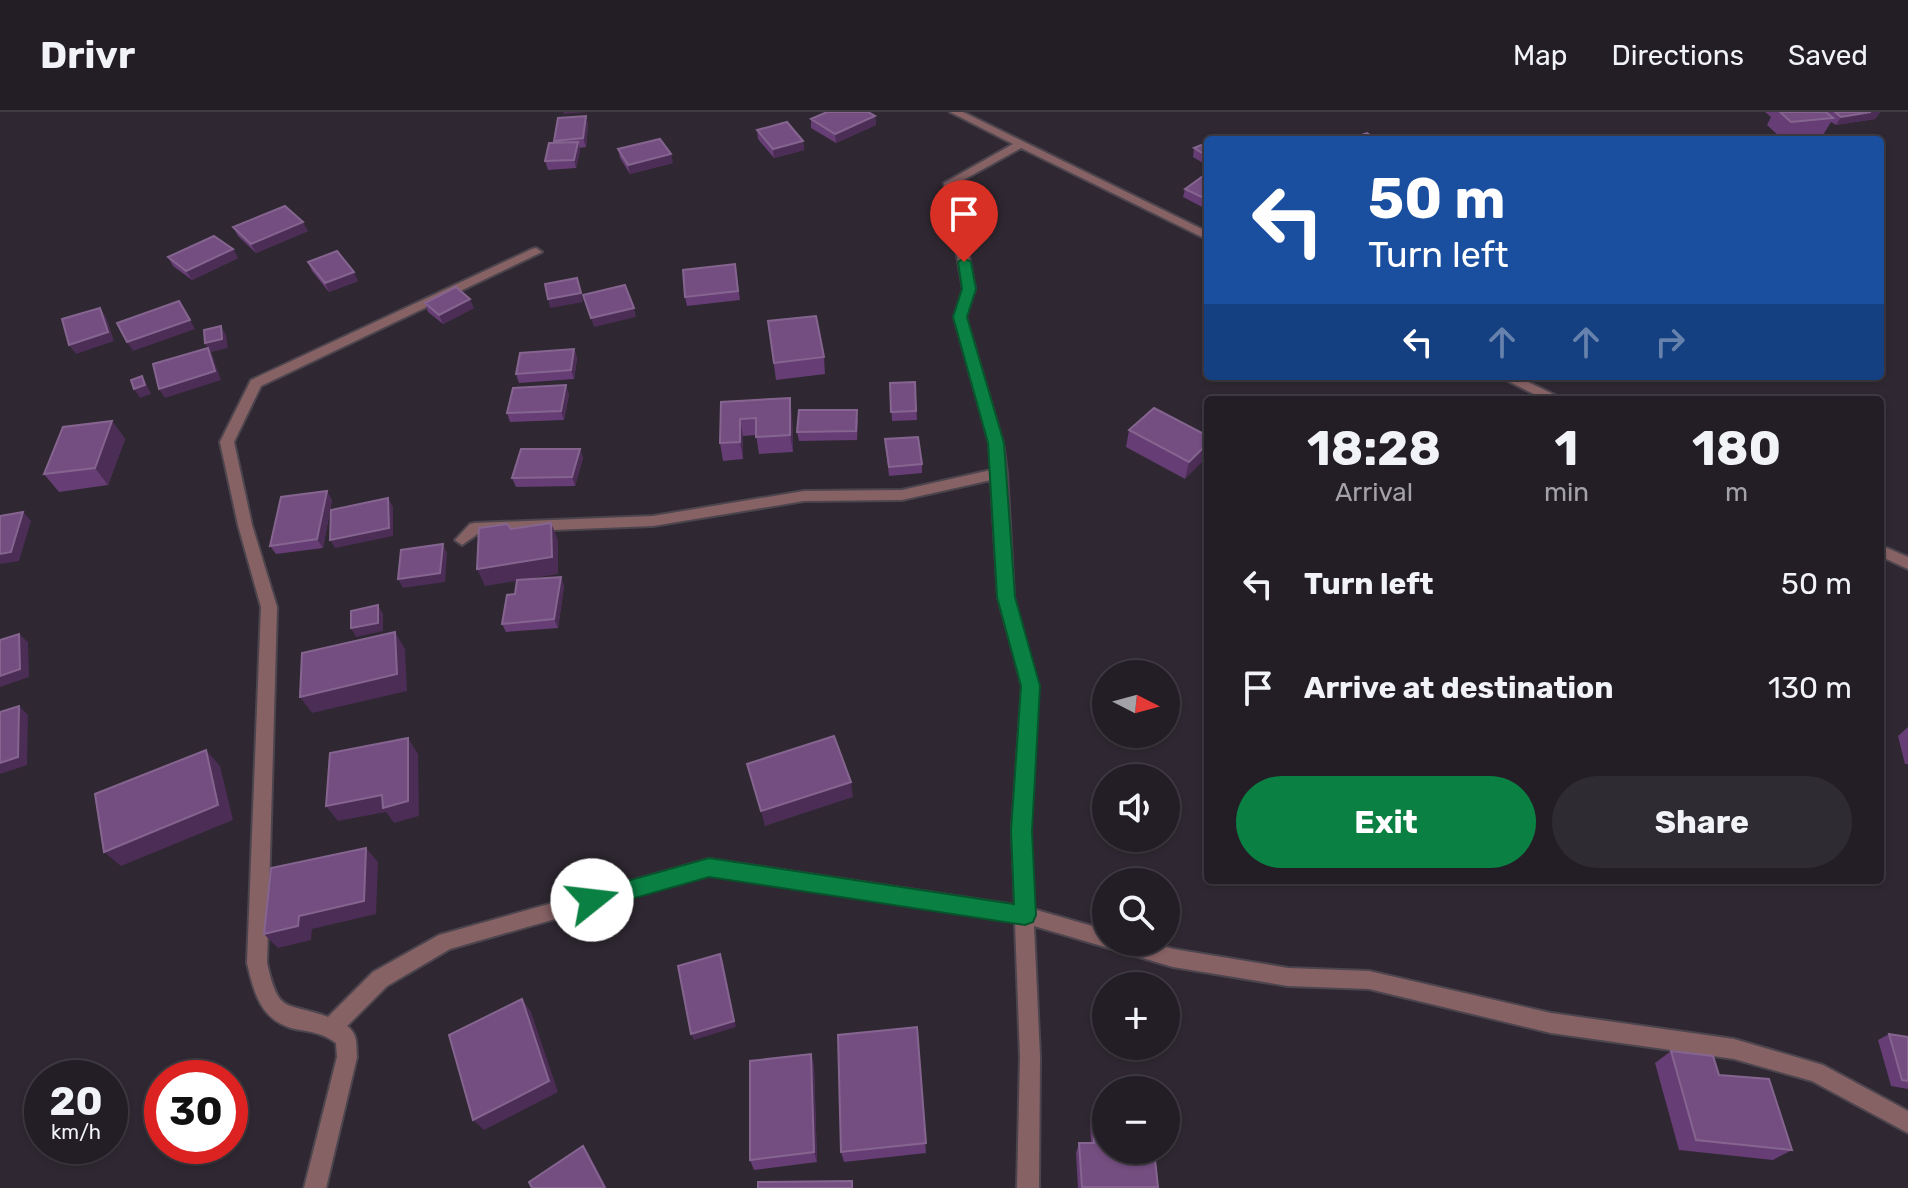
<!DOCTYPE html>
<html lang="en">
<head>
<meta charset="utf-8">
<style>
	:root { --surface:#231e26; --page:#2f2b32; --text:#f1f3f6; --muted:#a3a2a7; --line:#403c43; --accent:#0b8043 }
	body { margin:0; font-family:Rubik,sans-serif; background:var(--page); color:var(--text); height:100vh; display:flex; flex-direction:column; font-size:30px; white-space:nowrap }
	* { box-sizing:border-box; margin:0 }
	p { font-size:26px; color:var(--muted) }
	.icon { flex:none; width:44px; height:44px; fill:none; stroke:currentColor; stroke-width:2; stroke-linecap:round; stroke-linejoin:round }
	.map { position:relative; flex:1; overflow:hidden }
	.side { position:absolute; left:1204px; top:284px; width:680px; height:488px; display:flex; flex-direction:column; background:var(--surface); border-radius:8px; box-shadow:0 2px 6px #0004,0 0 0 2px var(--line) }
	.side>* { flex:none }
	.top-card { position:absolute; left:1204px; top:24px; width:680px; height:244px; border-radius:8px; box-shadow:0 2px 6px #0004,0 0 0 2px var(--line); background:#1a4fa0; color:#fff; overflow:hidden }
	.needle { width:52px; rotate:96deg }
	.fabs { position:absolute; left:1092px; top:548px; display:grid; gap:16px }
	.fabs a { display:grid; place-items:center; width:88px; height:88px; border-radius:50%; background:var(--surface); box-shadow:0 2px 6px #0004,0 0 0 2px var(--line); font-size:40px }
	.speed { position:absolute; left:24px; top:948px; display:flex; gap:16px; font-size:40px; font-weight:700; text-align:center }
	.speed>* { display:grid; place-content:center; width:104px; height:104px; border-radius:50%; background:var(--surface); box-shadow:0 2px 6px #0004,0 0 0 2px var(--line); line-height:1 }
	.speed small { font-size:20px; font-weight:400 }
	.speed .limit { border:12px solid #d22; background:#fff; color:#111 }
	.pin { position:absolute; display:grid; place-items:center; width:68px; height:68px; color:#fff; margin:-82px -34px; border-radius:50% 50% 50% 0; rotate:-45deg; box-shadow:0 0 8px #0007 }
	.pin .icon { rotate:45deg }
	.me { position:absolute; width:88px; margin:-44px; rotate:74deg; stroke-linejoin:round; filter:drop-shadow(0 0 6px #0008) }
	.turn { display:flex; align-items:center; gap:28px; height:168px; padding:0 32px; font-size:36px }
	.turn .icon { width:104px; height:104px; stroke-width:2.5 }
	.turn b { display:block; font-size:56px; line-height:68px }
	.lanes { display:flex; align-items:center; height:76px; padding:0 32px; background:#0003; justify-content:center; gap:40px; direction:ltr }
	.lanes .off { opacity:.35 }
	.eta { display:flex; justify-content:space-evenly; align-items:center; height:136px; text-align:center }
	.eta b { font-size:48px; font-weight:700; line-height:56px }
	.button { display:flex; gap:16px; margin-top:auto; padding:16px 32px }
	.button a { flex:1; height:92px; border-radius:48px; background:var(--accent); color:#fff; font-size:32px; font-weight:700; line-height:92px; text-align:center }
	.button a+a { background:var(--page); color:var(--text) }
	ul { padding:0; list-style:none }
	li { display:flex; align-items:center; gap:24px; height:104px; padding:0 32px }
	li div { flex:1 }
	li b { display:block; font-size:30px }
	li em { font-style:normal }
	header { display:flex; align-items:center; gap:48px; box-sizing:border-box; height:112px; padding:0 40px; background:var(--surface); border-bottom:2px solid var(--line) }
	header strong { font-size:38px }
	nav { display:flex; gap:44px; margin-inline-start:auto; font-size:28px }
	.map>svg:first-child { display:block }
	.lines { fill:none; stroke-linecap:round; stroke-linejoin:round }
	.minor-casing { stroke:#4c454e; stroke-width:4 }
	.minor { fill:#876265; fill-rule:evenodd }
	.wall { fill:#663d74 }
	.shaded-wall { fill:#4b2d55 }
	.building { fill:#744e80; stroke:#856590; stroke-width:2 }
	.route { fill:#0b8043; stroke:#07532c; stroke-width:2 }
</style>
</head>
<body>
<header>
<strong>Drivr</strong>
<nav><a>Map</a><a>Directions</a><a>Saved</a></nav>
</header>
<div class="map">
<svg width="1908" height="1076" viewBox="0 0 1908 1076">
	<rect width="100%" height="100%" fill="#2f2832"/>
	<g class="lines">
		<defs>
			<path id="minor" d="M950 0H963L1208 120V127L1204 126 1021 36 956 72 975 177 966 205 1003 331 1007 361 1014 485 1038 574 1030 719 1033 797 1106 818V830H1149L1173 837 1288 856 1369 859 1551 901 1734 927 1823 953 1908 999V1021L1812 969 1734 947 1551 921 1369 877 1288 874 1173 855 1034 814 1040 945 1039 1076H1017L1020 945 1015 810 709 763 450 837 387 874 347 914C358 922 356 932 357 945L326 1076H304L337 945 336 931C323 921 311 920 295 917 261 909 254 881 247 851L261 495 238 413 220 330 251 268 532 137 536 136 542 140 261 274 234 330 252 413 277 495 267 851C279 904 285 889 328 905L373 860 439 823 709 747 1015 793 1012 719 1022 574 998 485 991 368 902 388 804 389 653 414 479 421 462 433 455 428 470 412 475 411 653 404 804 379 902 378 991 358 989 331 954 205 963 177 944 71 1013 32Z
				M1498 264H1516L1565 288H1546Z
				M1880 433 1908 445V457L1880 444Z"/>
		</defs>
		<use href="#minor" class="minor-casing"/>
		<use href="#minor" class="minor"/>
	</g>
	<path class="wall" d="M1765 0H1880L1875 7 1836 13 1831 10 1823 23 1781 26 1767 13 1771 5Z
		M586 4 588 13 586 35 579 36 580 39 576 56 548 58 545 49 555 31 554 29Z
		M875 4 876 13 836 31 811 16V7Z
		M757 18 803 29 804 38 774 46 758 27Z
		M1194 36 1208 37 1203 51 1193 45Z
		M618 37 673 51 630 62 620 46Z
		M1208 63V98L1183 85 1185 77Z
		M233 115 308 119 256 141 238 124Z
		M233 137 238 146 192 168 173 154 168 145Z
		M308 150 358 169 329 180 312 159Z
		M735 152 740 188 687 194 685 185Z
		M425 191 474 196 443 212 428 200Z
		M768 209 824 245 825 262 776 268Z
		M574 237 577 246 574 267 519 271 516 262Z
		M915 270 917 308 892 309 890 271Z
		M569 282 564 308 510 310 507 301Z
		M721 290 792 304 793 340 759 342 756 323 743 324V347L723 349 720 331Z
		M858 307 857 328 799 329 797 320Z
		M112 309 125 327 108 373 59 380 44 362Z
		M1129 318 1208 324 1185 367 1126 335Z
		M885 327 922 352V361L889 364Z
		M580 337 583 346 575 374 516 375 512 366Z
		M332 388 323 436 276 442 270 434Z
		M561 465 564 474 558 516 506 520 502 512 515 482Z
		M1908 615V652H1905L1898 624Z
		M917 915 926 1041 844 1050 841 1040Z
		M1889 922 1908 925V977L1891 974 1878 928Z
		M1671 939 1792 1038 1773 1048 1679 1038 1655 951Z
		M814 953 817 1050 754 1058 750 1048Z
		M1093 1001 1158 1075 1157 1076H1078L1076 1041 1079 1031H1091L1090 1012Z"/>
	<path class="shaded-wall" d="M563 0H588L564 2Z
		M1871 0H1880L1875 7 1836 13 1841 5Z
		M586 4 588 13 586 35 583 26Z
		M875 4 876 13 836 31 835 22Z
		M803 29 804 38 774 46 773 37Z
		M578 30 580 39 576 56 574 48Z
		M1208 40V48L1203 51 1204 42Z
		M671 42 673 51 630 62 628 53Z
		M303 110 308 119 256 141 251 132Z
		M233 137 238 146 192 168 186 159Z
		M354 160 358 169 329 180 325 171Z
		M577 166 583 190 550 196 548 187Z
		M470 187 474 196 443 212 439 203Z
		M179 189 195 217 133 239 127 230Z
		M100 196 106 205 114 229 76 242 69 233Z
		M634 196 636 205 594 215 591 206Z
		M221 214 226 223 228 236 211 240 213 245 221 268 165 286 159 277 208 237 205 231Z
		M574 237 577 246 574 267 571 258Z
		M142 264 151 282 140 286 134 277Z
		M566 273 569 282 564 308 561 299Z
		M790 286 792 304 793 340 790 323Z
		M740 307 743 324V347L740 330Z
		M112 309 125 327 108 373 95 356Z
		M1208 331V344L1185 367 1189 350Z
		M580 337 583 346 575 374 572 365Z
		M327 379 332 388 323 436 317 427Z
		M388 386 393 395V424L335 436 330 428Z
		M23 400 31 409 19 449 0 452V442Z
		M551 411 558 428V462L485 474 477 457Z
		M443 432 447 441 445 470 403 476 398 467Z
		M561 465 564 474 558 516 554 507Z
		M378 493 383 502V519L356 525 351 516Z
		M395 520 405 537 407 579 312 601 300 585Z
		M19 522 28 530 29 565 0 575V564Z
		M19 594 28 603 27 653 0 662V651Z
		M408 626 418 642 419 704 394 711 386 700 338 709 326 694Z
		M206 638 220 654 233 708 121 754 104 740Z
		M851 670 853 685 765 714 761 699Z
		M366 736 378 750 376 802 312 817 311 828 278 836 264 822 299 804Z
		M720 842 723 849 736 915 694 928 691 922Z
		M522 887 531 900 558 980 484 1018 473 1008Z
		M811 942 814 953 817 1050 814 1040Z
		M583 1034 587 1039 607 1076H605Z"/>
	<path class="building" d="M827 0H868L875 4 835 22 811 7Z
		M1780 0H1826L1833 6 1791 10Z
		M1835 0H1871L1841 5Z
		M586 4 583 26 554 29 558 6Z
		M787 10 803 29 773 37 757 18Z
		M1367 21 1378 28H1347Z
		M660 27 671 42 628 53 618 37Z
		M578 30 574 48 545 49 549 31Z
		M1201 33 1208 37V40L1204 42 1194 36Z
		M1206 62 1208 63V88L1185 77Z
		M285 94 303 110 251 132 233 115Z
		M214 124 233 137 186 159 168 145Z
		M337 139 354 160 325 171 308 150Z
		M735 152 738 179 685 185 683 158Z
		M577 166 581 181 548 187 545 172Z
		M625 173 634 196 591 206 583 183Z
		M456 175 470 187 439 203 425 191Z
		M179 189 190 208 127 230 117 211Z
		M100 196 108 220 69 233 62 207Z
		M816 204 824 245 774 251 768 209Z
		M221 214 222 227 205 231 204 218Z
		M208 236 215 259 159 277 153 252Z
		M574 237 571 258 516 262 520 241Z
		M142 264 145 273 134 277 131 268Z
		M915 270 916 299 891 300 890 271Z
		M566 273 561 299 507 301 513 276Z
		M790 286V323L756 325V306L740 307V330L720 331 721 290Z
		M1154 296 1208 324V331L1189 350 1129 318Z
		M799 298H857L856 319 797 320Z
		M112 309 95 356 44 362 63 315Z
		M918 325 922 352 889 355 885 327Z
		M521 337H580L572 365 512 366Z
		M327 379 317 427 270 434 281 385Z
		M388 386 389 416 330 428 331 398Z
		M23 400 11 440 0 442V404Z
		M551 411 552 445 477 457 479 416 507 412 511 417Z
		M443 432 440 461 398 467 401 438Z
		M561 465 554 507 502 512 507 483 515 482 517 468Z
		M378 493V511L351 516V499Z
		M395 520 397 562 300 585 302 541Z
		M19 522 20 557 0 564V528Z
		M19 594 18 645 0 651V600Z
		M834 624 851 670 761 699 747 652Z
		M408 626V689L383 696 382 683 326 694 330 641Z
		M206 638 218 693 104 740 95 682Z
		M366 736 364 789 299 804 298 814 264 822 271 756Z
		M720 842 734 909 691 922 678 854Z
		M522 887 549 969 473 1008 449 923Z
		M917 915 926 1031 841 1040 838 923Z
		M1889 922 1908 925V969L1902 968Z
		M1671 939 1713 944 1719 963 1769 967 1792 1038 1696 1028Z
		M811 942 814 1040 750 1048V949Z
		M1093 1001H1106V1038H1154L1158 1075H1082L1079 1031H1094Z
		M583 1034 605 1076H532L529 1070Z
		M852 1069V1076H758V1070Z"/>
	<path class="route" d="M964 146 971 150 976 177 967 205 1004 331 1015 485 1040 574 1032 719 1036 803 1033 810 1025 813 709 765 592 798 584 795 581 788 584 781 709 746 1014 792 1011 719 1021 574 997 485 988 331 953 205 962 177 958 150Z"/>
</svg>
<div class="fabs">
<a><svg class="needle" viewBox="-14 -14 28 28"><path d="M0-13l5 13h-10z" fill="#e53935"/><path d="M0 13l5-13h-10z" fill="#a3a2a7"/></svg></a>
<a><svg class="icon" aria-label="sound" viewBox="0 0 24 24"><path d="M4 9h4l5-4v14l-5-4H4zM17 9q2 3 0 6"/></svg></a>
<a><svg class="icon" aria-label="search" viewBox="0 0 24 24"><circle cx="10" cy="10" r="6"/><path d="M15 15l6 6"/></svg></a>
<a>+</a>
<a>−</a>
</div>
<div class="speed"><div>20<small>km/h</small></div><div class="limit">30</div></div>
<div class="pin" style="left:964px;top:150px;background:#d93025"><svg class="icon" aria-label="arrive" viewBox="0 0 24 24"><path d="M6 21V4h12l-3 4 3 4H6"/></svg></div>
<svg class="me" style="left:592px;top:788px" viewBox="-20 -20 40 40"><circle r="19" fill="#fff"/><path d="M0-13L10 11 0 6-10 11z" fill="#0b8043"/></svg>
<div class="top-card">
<div class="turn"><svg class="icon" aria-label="left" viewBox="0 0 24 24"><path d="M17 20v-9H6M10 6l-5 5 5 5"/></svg><div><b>50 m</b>Turn left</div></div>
<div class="lanes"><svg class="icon" aria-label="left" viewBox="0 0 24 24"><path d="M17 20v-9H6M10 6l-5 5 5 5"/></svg><svg class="icon off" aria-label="ahead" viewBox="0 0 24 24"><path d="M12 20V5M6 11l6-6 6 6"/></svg><svg class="icon off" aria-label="ahead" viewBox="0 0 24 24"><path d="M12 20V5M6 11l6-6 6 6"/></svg><svg class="icon off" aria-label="right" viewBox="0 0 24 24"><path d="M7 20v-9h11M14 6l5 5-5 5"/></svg></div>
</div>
<section class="side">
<div class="eta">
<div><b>18:28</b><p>Arrival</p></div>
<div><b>1</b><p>min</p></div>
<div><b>180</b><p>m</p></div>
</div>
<ul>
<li><svg class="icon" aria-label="left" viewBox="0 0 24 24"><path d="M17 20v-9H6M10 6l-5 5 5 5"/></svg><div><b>Turn left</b></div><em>50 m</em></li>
<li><svg class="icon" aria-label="arrive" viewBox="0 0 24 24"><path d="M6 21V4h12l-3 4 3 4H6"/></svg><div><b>Arrive at destination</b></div><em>130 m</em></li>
</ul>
<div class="button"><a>Exit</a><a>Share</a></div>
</section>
</div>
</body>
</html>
